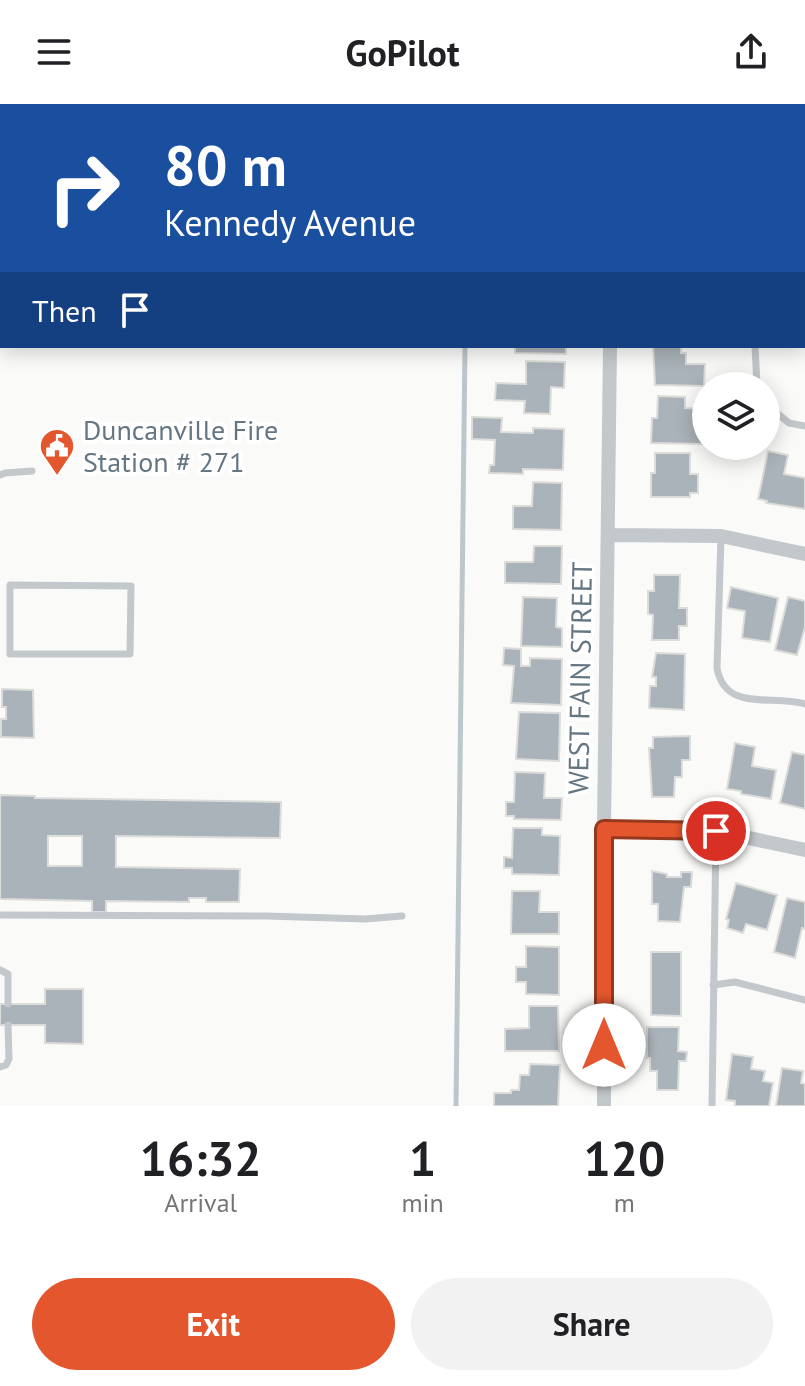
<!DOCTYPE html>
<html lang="en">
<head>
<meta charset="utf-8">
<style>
	:root { --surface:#fff; --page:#f2f2f2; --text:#202124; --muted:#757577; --accent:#e4572e }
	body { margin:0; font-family:"PT Sans",sans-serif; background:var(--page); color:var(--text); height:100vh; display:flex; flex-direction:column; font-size:30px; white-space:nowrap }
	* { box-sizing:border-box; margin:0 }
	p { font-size:26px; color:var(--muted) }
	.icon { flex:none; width:44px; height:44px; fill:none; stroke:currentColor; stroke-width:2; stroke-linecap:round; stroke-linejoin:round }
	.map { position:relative; height:1002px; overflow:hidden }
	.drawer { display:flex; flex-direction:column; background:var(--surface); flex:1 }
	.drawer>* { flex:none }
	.hud { position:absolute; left:0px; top:0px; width:806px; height:244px; box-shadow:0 4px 20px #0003; background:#1a4fa0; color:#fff; overflow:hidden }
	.controls { position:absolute; left:692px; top:268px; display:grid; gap:16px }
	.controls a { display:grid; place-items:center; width:88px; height:88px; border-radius:50%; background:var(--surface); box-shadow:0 4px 20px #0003; font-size:40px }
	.pin { position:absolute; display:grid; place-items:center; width:68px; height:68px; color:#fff; margin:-34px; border:4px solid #fff; border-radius:50%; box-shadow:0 2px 8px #0007 }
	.me { position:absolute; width:88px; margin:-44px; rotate:0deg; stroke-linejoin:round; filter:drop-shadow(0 0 6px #0008) }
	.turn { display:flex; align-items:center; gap:28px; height:168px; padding:0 32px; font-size:36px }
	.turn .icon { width:104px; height:104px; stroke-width:2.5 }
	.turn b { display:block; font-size:56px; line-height:68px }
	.then { display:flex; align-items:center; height:76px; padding:0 32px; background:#0003; gap:16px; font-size:30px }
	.eta { display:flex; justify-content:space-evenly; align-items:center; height:136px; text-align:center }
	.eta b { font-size:48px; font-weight:700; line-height:56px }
	.button { display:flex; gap:16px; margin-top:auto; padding:16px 32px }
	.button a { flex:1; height:92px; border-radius:48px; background:var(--accent); color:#fff; font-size:32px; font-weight:700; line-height:92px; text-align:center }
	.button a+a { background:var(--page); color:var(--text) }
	header { display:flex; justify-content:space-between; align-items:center; height:104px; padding:0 32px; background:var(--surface); font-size:36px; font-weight:700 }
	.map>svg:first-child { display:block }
	.built { fill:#e8e9e9 }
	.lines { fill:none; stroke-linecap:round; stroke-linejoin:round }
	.stream { stroke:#bbc7cb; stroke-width:5 }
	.building { fill:#aab3b9; stroke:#dcdcda; stroke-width:2; fill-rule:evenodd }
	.service { stroke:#c3c8cc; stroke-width:7 }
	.minor { stroke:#c3c8cc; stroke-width:14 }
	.route-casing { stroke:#94391e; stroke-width:20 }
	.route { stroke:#e4572e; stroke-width:14 }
	.labels { text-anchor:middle; stroke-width:8; stroke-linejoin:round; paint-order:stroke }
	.poi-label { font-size:28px; fill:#657683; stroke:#fff; text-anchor:start }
	.street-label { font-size:28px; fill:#657683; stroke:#fff }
</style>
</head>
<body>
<header><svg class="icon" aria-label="menu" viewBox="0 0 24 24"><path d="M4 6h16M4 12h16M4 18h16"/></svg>GoPilot<svg class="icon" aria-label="share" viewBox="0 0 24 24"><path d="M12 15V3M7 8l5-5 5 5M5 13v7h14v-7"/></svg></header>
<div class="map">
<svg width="805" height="1002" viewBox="0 0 805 1002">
	<rect width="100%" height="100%" fill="#fafaf8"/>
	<path class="built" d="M0 0H385L2 2V207Z"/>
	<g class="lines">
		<path class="stream" d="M467 2V0
			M456 1002 465 242"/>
	</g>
	<path class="building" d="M2 0H113L2 2V22H1Z
		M507 242H566V250L515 249V244Z
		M653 242H681V249H686V260H705L704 282 655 281Z
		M526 257 565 258 564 284 551 283 550 310 524 309 525 297 495 296 496 279 526 280Z
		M658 292 685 293V304L703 305 702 340 651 339 652 314H657Z
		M472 313 502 314 501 328 533 329V324L564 325 563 366 523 365V370L489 369 490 361H494L495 336 472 335Z
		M768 347 788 351 784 370 805 374V405L766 399 767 397 758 395Z
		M655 349H690V370H698V389H690V393H651V369H655Z
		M533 378 562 379 561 426 513 425V402H532Z
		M534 442H562L561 480 505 479V458H533Z
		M654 471H680L679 504H687V522H679V536H652L653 511 648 510V487H654Z
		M731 483 778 494 770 538 742 534 745 507 727 504Z
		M523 493 557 494 556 523 562 524V543L521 542Z
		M788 493 805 497V523L797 551 775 546Z
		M504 544 521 545V562H530V554L562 555 561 601 511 599 514 562 503 561Z
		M656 549 685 550 684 606 649 604 650 582H656V573H652Z
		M2 585 33 586 34 634 1 633V615H6V603H2Z
		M519 608 560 609 559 657 516 655Z
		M690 632V656H682V673H675L674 693H652L649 644H653V633Z
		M735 639 755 643 752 662 776 666 771 695 741 690V687L727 685Z
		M792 648 805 651V705L780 699Z
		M515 668 545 669 544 694H562L561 716 514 715V712H506V698H514Z
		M0 691 35 692V694L281 698 280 734 116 732V763L240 765 239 798H206V794H189V798L106 797V808H92V797L0 795ZM48 732H82V762H48Z
		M513 724H542V731L560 732 559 771 512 770V764H504V753L512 754Z
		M652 767 667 770V773H681V768H692L691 783H684L680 818 658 817V800H652Z
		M736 779 777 791 767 826 746 820 743 829 727 824 729 816 726 815Z
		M512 787H540L539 808H559V830H511Z
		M787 794 805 798V825L802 824 795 854 774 848Z
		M526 842 559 843V891L526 890V878H516V863H526Z
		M651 848H681V912L651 911Z
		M45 885H83V940L45 939V921H0V900H45Z
		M529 902H558L559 947H505V925L529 924Z
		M647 923H679L678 947 687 948 686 957H679L678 986H657V967H650V954H647Z
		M732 950 753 953 751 965 765 967 763 977 773 979 769 1002H735V997L726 996Z
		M530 960 560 961 558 1002H494V989H511V986H519L520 971H529Z
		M782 964 803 967 801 979 805 980V1002H776Z"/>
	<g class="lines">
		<path class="service" d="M144 0V2
			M254 2 257 0
			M759 2V0
			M755 242 757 282
			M766 300 789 319 805 322
			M0 371 5 369 32 367
			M721 432 717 564C725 609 773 590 805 600
			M10 481 131 482 130 550H10Z
			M0 811 266 812 365 815 402 812
			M0 866 8 870V900
			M713 881 735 878 805 896
			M0 963 6 961 9 955 8 921
			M712 1002 716 728"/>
		<path class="minor" d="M612 2V0
			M608 431 721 432 805 450
			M604 725 716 727 805 746
			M604 1002V725L610 242"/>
	</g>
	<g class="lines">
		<defs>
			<path id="route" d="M604 941V725L716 727"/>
		</defs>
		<use href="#route" class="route-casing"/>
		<use href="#route" class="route"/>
	</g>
	<defs>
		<symbol id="civic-pin" viewBox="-11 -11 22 30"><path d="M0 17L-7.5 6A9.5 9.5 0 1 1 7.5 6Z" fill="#e4572e" stroke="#fff"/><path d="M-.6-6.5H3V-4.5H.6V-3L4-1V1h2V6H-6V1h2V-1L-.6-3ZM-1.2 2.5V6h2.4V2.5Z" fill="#fff"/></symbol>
	</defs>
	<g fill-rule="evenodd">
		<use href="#civic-pin" x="37" y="322" width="40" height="54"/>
	</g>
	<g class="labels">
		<g class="poi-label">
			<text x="83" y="336">Duncanville Fire<tspan x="83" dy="32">Station # 271</tspan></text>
		</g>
		<g class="street-label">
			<text transform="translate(580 574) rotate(-89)" y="10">WEST FAIN STREET</text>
		</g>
	</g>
</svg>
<div class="controls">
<a><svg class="icon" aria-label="layers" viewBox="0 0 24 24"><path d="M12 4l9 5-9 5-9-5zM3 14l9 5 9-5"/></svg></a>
</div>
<div class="pin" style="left:716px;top:727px;background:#d93025"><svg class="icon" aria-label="arrive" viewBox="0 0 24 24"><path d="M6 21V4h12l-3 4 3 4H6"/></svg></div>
<svg class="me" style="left:604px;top:941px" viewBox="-20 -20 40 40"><circle r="19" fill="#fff"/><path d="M0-13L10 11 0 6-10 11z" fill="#e4572e"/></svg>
<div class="hud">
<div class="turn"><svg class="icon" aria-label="right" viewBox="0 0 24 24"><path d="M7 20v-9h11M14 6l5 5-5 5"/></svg><div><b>80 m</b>Kennedy Avenue</div></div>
<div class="then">Then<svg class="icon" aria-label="arrive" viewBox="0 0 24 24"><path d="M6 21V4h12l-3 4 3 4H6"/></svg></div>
</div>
</div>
<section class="drawer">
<div class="eta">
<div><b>16:32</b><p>Arrival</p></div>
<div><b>1</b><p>min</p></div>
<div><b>120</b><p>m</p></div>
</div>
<div class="button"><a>Exit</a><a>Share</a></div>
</section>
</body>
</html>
